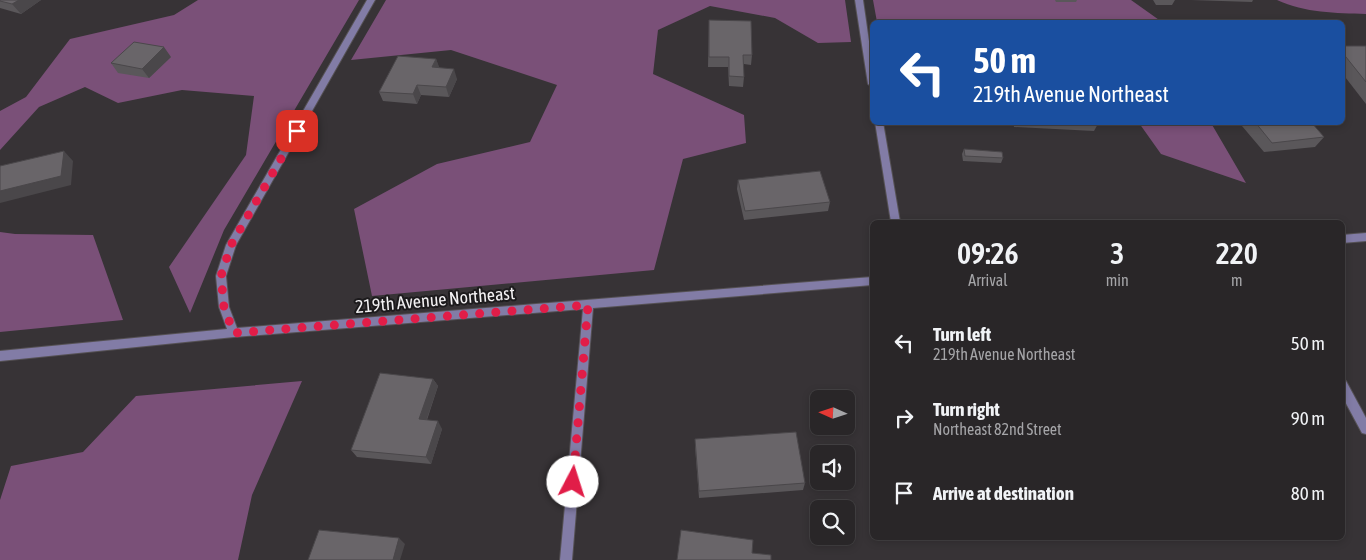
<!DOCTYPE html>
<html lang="en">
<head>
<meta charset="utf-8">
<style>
	:root { --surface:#292628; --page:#312e30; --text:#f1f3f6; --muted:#a5a5a8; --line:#454345 }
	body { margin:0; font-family:"Asap Condensed",sans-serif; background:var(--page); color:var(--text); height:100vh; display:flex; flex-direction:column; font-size:19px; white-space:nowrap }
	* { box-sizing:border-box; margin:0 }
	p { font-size:16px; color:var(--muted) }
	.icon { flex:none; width:28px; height:28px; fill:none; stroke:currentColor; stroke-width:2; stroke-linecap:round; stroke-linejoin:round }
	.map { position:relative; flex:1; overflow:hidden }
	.side { position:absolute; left:870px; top:220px; width:475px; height:320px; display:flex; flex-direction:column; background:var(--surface); border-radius:8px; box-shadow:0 2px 8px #0003,0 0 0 1px var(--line) }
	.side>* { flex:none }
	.guide { position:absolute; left:870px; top:20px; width:475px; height:105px; border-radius:8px; box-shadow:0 2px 8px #0003,0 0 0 1px var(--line); background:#1a4fa0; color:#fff; overflow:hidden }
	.needle { width:32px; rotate:273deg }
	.controls { position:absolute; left:810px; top:390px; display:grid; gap:10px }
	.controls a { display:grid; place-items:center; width:45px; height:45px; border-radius:8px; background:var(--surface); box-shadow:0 2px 8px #0003,0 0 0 1px var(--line); font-size:25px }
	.pin { position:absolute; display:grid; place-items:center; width:42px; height:42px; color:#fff; margin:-21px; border-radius:10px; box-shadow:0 2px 8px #0006 }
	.me { position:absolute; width:55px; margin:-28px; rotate:5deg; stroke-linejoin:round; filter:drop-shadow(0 0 4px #0008) }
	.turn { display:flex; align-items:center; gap:18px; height:105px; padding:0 20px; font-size:22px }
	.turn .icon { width:65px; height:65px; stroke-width:2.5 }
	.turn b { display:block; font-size:35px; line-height:42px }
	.eta { display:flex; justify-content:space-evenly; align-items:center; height:85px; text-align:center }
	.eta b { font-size:30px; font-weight:600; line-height:35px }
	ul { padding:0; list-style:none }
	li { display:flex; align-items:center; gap:15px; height:75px; padding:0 20px }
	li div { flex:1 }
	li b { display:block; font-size:19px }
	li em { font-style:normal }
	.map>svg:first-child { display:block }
	.forest { fill:#7a5078 }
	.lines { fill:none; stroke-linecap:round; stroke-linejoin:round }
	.minor-casing { stroke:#555154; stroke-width:2 }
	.minor { fill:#827ca6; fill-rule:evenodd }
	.wall { fill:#5a575a }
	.shaded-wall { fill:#4a474a }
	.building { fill:#696569; stroke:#4a474a }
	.route { stroke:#e11d48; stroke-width:9; stroke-dasharray:0 16.2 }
	.labels { text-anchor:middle; stroke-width:4; stroke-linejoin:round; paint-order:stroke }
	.street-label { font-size:18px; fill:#f3f1f3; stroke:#1d1b1d }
</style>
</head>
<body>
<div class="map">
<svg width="1366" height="560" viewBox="0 0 1366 560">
	<rect width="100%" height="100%" fill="#373336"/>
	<path class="forest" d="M198 0H359L224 230 190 313 169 267 246 155 254 96 182 90 118 103 85 87 39 107 0 150V111L26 97 70 39 174 15Z
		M386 0H845L851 42 818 43 775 18 710 6 658 30 653 74 744 115 746 143 683 159 654 270 372 296 354 209 437 164 530 142 557 85 451 50 351 60Z
		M873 0H1131L1162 22H877Z
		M1277 0H1366V14C1336 13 1305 13 1277 0Z
		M1139 123H1211L1246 183 1161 154Z
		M0 232 15 234 93 235 123 320 0 332Z
		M302 381 252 495 238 560H0V500L11 466 83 452 136 396Z"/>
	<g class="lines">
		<defs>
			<path id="minor" d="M367 0H375L236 245 226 276 229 307 237 328 872 277V285L593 308 572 560H560L583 309 234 337 0 361V351L227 329 219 307 216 276 226 245Z
				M855 0H863L872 62V87L868 84Z
				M875 122H883L900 222H891Z
				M1366 233V241L1342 243V235Z
				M1342 379 1346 381 1366 418V434L1362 433 1342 396Z"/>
		</defs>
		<use href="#minor" class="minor-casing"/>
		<use href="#minor" class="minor"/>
	</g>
	<path class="wall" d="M0 0H41L21 14 0 8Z
		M1055 0H1077L1076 2H1056Z
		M1153 0H1175L1172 5H1156Z
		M1191 0H1253L1252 2Z
		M709 20 752 55 751 65 744 64V77L743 87 729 86 728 67H708Z
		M1342 46H1366V104L1342 73Z
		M171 57 149 78 118 73 111 63Z
		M436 59 439 68 457 79 449 97 421 95 417 104 383 101 379 92Z
		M1013 122H1099L1094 131 1014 127Z
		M1245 122H1311L1324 137 1315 147 1264 152 1242 126Z
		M964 149 1003 158 1001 163 963 161 962 154Z
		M738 180 830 202 828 211 744 220 737 189Z
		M433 379 438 386 427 420 442 429 431 464 357 457 351 450Z
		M695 439 805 483 803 490 699 498 695 446Z"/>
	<path class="shaded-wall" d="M19 0H41L21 14 12 4Z
		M164 47 171 57 149 78 142 69Z
		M436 59 440 69 432 67Z
		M454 69 457 79 449 97 446 87Z
		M417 85 421 95 417 104 413 94Z
		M64 151 73 161 71 185 0 203V191Z
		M433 379 438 386 424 427 419 419Z
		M438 421 442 429 431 464 426 457Z
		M399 538 405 544 400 560H393Z"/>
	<path class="building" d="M0 0H19L12 4 0 1Z
		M709 20 751 21 752 55H743L744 77 729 76V57H709Z
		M134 42 164 47 142 69 111 63Z
		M1342 46H1366V82L1342 52Z
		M398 56 436 59 432 67 454 69 446 87 417 85 413 94 379 92Z
		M1255 122H1311L1324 137 1272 143Z
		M964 149 1002 152 1003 158 965 156Z
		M64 151 61 176 0 191V166Z
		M820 171 830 202 745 211 738 180Z
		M380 373 433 379 419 419 438 421 426 457 351 450Z
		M796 432 805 483 699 491 695 439Z
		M319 530 399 538 393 560H308Z
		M681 530 753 540 752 553 771 555V560H677Z"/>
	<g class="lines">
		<path class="route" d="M297 131 231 245 221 276 224 308 234 333 588 305 573 482"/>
	</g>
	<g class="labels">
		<g class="street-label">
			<text transform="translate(435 300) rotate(-5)" y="6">219th Avenue Northeast</text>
		</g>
	</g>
</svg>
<div class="controls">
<a><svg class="needle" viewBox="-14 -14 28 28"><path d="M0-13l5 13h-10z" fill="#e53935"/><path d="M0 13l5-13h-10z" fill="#a5a5a8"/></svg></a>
<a><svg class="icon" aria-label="sound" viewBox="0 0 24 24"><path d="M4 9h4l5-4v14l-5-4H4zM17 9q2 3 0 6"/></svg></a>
<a><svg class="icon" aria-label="search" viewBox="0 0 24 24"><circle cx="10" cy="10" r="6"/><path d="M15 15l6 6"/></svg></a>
</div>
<div class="pin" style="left:297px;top:131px;background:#d93025"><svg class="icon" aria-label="arrive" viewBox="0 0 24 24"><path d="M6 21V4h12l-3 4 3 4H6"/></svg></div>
<svg class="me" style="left:573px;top:482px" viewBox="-20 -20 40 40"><circle r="19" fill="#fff"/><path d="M0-13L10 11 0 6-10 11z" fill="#e11d48"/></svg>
<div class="guide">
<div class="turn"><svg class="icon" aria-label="left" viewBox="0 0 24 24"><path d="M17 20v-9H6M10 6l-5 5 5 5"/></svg><div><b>50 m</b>219th Avenue Northeast</div></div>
</div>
<section class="side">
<div class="eta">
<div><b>09:26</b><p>Arrival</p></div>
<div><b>3</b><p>min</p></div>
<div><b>220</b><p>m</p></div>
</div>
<ul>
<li><svg class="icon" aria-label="left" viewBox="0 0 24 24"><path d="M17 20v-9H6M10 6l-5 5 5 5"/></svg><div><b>Turn left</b><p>219th Avenue Northeast</p></div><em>50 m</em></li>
<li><svg class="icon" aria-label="right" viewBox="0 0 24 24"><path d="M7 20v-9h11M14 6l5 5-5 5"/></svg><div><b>Turn right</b><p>Northeast 82nd Street</p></div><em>90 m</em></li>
<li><svg class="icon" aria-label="arrive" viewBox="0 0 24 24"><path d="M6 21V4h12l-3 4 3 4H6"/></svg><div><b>Arrive at destination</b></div><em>80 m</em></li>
</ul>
</section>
</div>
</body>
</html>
